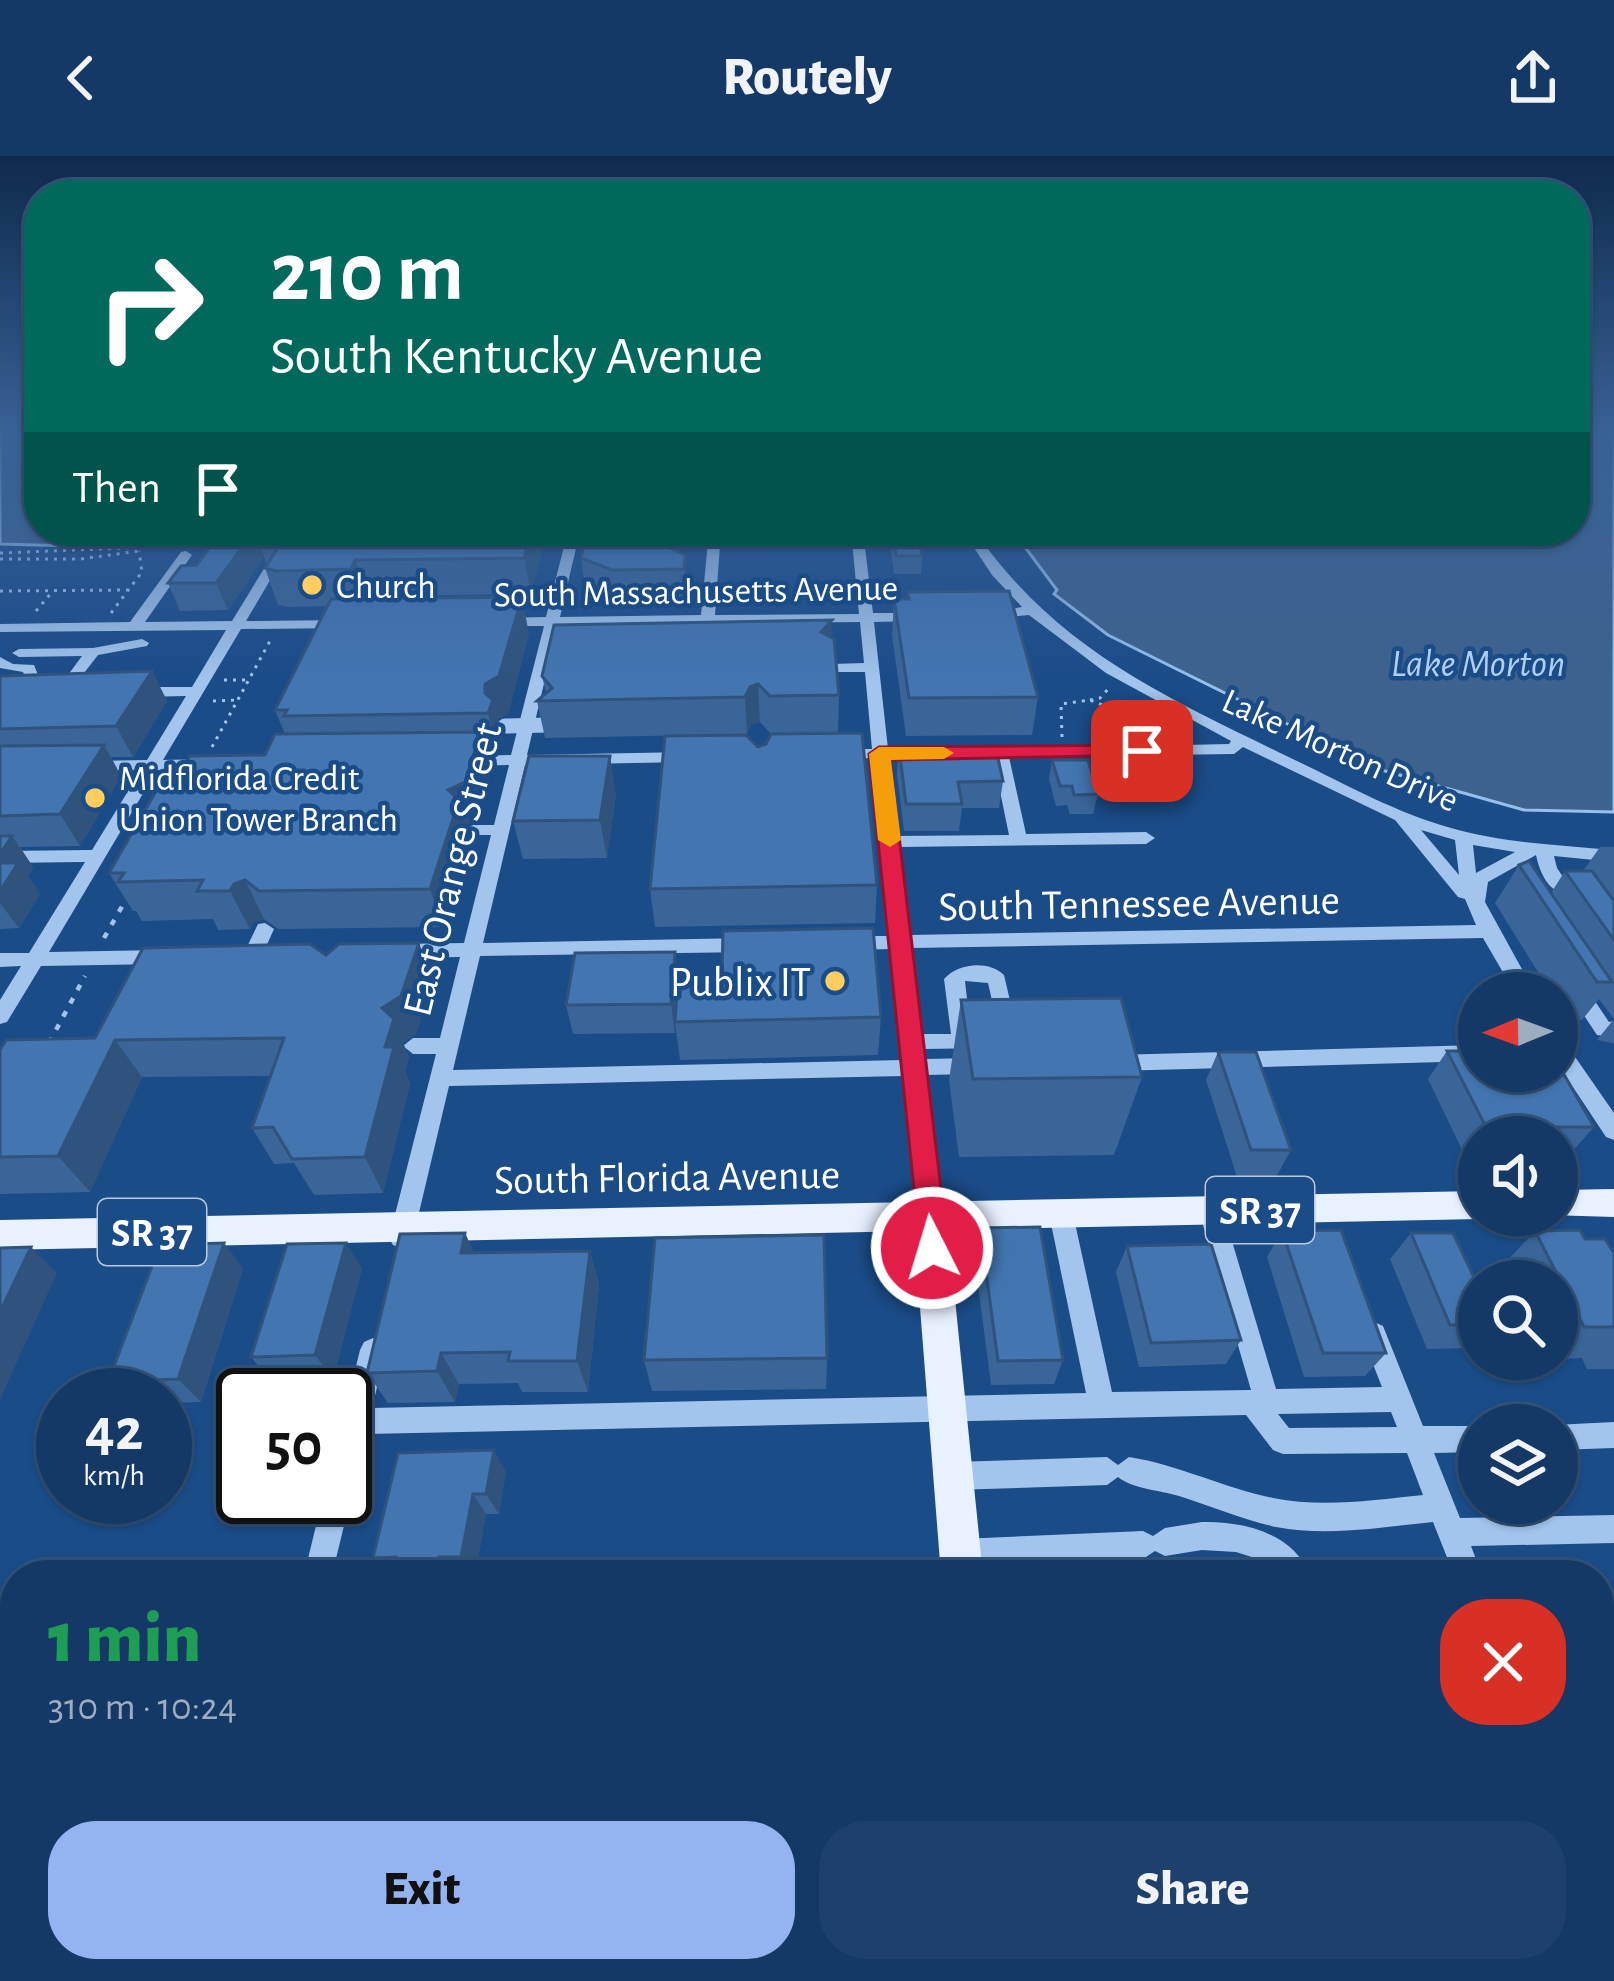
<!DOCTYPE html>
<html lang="en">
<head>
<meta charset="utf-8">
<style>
	:root { --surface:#143966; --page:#1d406c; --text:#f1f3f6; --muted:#9dacbf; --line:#33537a; --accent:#95b2f1 }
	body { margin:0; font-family:"Alegreya Sans",sans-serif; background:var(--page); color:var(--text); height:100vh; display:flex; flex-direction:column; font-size:45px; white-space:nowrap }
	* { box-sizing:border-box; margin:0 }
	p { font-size:39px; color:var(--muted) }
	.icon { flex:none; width:66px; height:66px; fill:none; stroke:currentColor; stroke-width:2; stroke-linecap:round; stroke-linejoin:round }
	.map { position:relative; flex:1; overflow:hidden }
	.details { position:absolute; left:0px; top:1404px; width:1614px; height:423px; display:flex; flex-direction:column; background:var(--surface); border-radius:48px 48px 0 0; box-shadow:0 3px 9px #0004,0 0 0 3px var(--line) }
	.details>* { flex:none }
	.guide { position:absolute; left:24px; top:24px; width:1566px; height:366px; border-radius:48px; box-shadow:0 3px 9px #0004,0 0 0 3px var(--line); background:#00695c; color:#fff; overflow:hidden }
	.needle { width:78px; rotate:269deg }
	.controls { position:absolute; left:1458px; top:816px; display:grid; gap:24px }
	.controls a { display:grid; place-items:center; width:120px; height:120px; border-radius:50%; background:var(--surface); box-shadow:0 3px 9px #0004,0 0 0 3px var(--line); font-size:60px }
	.speed { position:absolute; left:36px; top:1212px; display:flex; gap:24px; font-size:60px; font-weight:700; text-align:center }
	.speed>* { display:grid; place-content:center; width:156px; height:156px; border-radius:50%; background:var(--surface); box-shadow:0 3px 9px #0004,0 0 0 3px var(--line); line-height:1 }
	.speed small { font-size:30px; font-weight:400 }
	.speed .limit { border:6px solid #111; border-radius:18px; background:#fff; color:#111 }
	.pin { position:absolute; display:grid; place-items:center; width:102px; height:102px; color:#fff; margin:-51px; border-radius:24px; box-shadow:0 6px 18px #0006 }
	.me { position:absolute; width:132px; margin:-66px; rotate:355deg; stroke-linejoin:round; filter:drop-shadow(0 0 9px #0008) }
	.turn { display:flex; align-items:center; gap:42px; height:252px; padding:0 48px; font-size:54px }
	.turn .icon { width:156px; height:156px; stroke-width:2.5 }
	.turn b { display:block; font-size:84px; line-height:102px }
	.then { display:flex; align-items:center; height:114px; padding:0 48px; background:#0003; gap:24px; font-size:45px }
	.round { display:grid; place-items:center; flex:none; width:126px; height:126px; border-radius:48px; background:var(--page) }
	.summary { display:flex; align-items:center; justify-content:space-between; height:204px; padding:0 48px }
	h1 { font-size:72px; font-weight:800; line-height:90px; color:#1e9e55 }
	.cta { display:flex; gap:24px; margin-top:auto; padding:24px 48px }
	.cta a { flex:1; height:138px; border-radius:48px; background:var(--accent); color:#111; font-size:48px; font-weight:800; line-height:138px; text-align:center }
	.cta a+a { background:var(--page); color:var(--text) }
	header { display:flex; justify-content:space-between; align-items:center; height:156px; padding:0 48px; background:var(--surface); font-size:54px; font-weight:800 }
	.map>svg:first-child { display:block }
	.water { fill:#3d628e; stroke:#95c0ef; stroke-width:3 }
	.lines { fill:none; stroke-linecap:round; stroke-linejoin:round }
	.path-far1 { stroke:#a3c5ed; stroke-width:3; stroke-dasharray:3 6; stroke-linecap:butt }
	.path { stroke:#a3c5ed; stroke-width:4.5; stroke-dasharray:6 9; stroke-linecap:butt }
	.minor { fill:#a3c5ed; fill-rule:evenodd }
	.major { fill:#e8f1ff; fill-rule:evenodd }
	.minor-bridge { stroke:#a3c5ed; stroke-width:15 }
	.wall { fill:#3a6598 }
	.shaded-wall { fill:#2f537c }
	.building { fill:#4376b1; stroke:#2f537c; stroke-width:3 }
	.route { fill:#e11d48; stroke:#92132f; stroke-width:3 }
	.slow { fill:#f59e0b }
	.poi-dot { fill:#ffce5f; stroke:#1a4c88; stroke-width:4.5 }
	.labels { text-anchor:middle; stroke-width:9; stroke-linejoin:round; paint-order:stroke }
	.far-poi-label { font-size:36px; fill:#fff; stroke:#1a4c88; text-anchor:start }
	.far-street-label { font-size:36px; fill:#fff; stroke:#1a4c88 }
	.far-water-label { font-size:39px; font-style:italic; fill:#aecff4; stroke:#1a4c88 }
	.shield { fill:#1a4c88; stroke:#bac9db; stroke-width:3 }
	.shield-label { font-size:39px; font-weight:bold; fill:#fff }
	.street-label { font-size:42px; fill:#fff; stroke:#1a4c88 }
	.poi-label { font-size:42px; fill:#fff; stroke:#1a4c88; text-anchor:end }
</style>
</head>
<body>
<header><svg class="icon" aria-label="back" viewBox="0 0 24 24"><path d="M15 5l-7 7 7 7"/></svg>Routely<svg class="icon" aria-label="share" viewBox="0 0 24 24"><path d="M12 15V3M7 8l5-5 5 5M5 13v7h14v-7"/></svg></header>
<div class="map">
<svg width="1614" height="1825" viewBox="0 0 1614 1825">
	<rect width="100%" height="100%" fill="#1a4c88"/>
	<path class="water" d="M0 272H39V375H178L105 391 0 388Z
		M1575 272H1614V656L1524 654 1378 613 1108 479 1054 438 1057 434 1013 375H1575Z"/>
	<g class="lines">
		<path class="path-far1" d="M0 397 126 392 189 375
			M0 403H81L139 395V390
			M0 435 129 434
			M36 455 52 436
			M111 457 142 416 139 395
			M224 524H248
			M1090 544 1100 542 1109 532
			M213 545 237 544
			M1062 581 1061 548 1090 544 1171 576
			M212 591 270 485"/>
		<path class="path" d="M104 782 128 740
			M49 887 85 820"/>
		<path class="minor" d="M287 375H299L246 465 347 464 354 468 347 472 241 473 163 604 209 603 217 608 209 613 157 614 49 796 161 794 171 801 161 808 41 810 7 866 0 868V844L21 810 0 811V797H29L85 706 0 707V695L92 694 141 614 91 615 83 610 91 605 147 604 186 540 137 541 129 536 137 531H192L226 474 0 476V468L130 466 181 396 186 395 192 399 145 466 232 465Z
			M568 375H580L560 461 701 459 709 375H721L715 459 859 458 851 375H863L873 457H917L924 461 917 465 874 466 888 593 923 592 931 597 923 602H889L898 680 1009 679 993 601 966 600V594L1229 588 1231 585 1106 517 1029 459 986 463V457L1022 451 992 419 963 375H975C1058 496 1172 544 1299 606 1349 630 1397 657 1451 672 1503 687 1559 689 1614 694V706L1554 700 1557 712 1569 730 1560 736C1546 732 1539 713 1536 699L1488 726 1485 746 1535 837H1515L1483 782 911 792 921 878H951L944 823C958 807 989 804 1004 819L1016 870 1013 875H999L988 827 965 825 971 879 990 882 993 887 990 892 922 893 924 903 975 902 982 904 985 910 982 916 975 918 925 919 942 1061 938 1068 930 1071 922 1068 918 1061 904 920 449 930 413 1082 409 1089 401 1092 393 1089 389 1082 436 898H413L403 890 413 882H440L460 801 397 802 387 795 397 788 464 787 491 679H473L464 674 473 669H494L509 609 463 610 455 605 463 600 511 599 544 470H499L492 466 499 462 546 461ZM860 466 864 507 832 508 825 512 832 516H865L872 593H840L832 598 840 603 873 602 891 780H846L836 787 846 794 892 793 903 904 453 914 480 800 749 796 759 789 749 782 483 787 525 609 689 606 697 601 689 596 527 599 558 469ZM1243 591 1395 664 1458 741 1465 743 1476 769 909 779 899 691 1146 688 1155 682 1146 676 1026 678 1009 601 1234 598ZM1421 674 1455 684 1459 719ZM1473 689 1515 696 1476 717Z
			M142 483 149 487 147 490 98 499 77 526 72 527H32L27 526 23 516 0 512V501L13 508 34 509 38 519H68L82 500 19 501 12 497 19 493 93 492Z
			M265 767 274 773 260 804H246L243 799 258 768Z
			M1577 827 1584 829 1609 866 1614 865V881L1597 879 1567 834Z
			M1557 882 1564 885 1614 957V984L1606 981 1557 907Z
			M1479 889V905L1114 915 1107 913 1104 907 1107 901 1114 899Z
			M1211 1045 1219 1048 1223 1055 1276 1233 1382 1231 1361 1178 1365 1170 1374 1166 1383 1170 1423 1270H1479V1296L1434 1297 1460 1362 1614 1359V1387L1471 1390 1482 1419H1454L1433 1366C1381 1371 1328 1381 1276 1371 1243 1364 1211 1350 1179 1340 1159 1334 1133 1333 1118 1321L1107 1329 953 1334 943 1330 939 1320 943 1310 953 1306 1107 1301 1118 1309 1129 1301C1179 1309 1224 1332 1273 1342 1323 1352 1374 1344 1423 1339L1407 1297 1283 1298 1273 1294 1246 1259 366 1278 355 1320 345 1324V1255L360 1194 364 1186 373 1182 382 1186 386 1194 372 1252 1086 1237 1049 1058 1053 1051 1061 1048 1069 1051 1073 1058 1112 1236 1251 1234 1199 1055 1203 1048ZM1391 1256 1397 1271 1289 1272 1278 1258Z
			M1614 1266V1292L1557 1294V1269H1554Z
			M345 1330 351 1341 332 1419H304L323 1341H345Z
			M1202 1366C1243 1365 1293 1377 1310 1419H1277L1258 1403 1236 1396 1202 1394 1165 1400 1155 1395 1143 1403 960 1411 950 1407 946 1397 950 1387 960 1383 1143 1375 1153 1380 1165 1372Z
			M1599 1462H1614V1492H1599Z
			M0 1507H15V1537H0Z
			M1599 1745 1611 1750 1614 1757V1820L1602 1814 1599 1808Z
			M203 1812H239L236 1825H200Z"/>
		<path class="major" d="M1614 1033V1061L1549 1059H1557V1034Z
			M1479 1035V1059H1490L1479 1063 948 1074 983 1419H941L914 1075 0 1094V1064Z
			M975 1812H1025L1026 1825H976Z"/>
		<path class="minor-bridge" d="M505 570 547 569"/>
	</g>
	<path class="wall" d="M221 375H538L542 394 531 438 367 440 365 443 529 478 508 558 498 563 502 581 497 595H486L491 614 476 664 466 669 470 683 443 771 278 773 264 763 254 766 250 773 218 774 213 763 142 765 136 755H133L109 717 185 609 265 599 285 578 275 554 328 450 289 451 278 449 265 412 267 408 264 401 228 454 180 455 168 427 197 409Z
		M892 376 922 400 921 418H894L891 394Z
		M685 399 688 435 687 449 617 450 586 438 581 402Z
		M908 436 1038 541 1032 579 906 580 892 479 894 443H907Z
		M831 482 839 539 838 577 771 578 760 566 752 568 747 578 545 582 537 545 546 537 542 520Z
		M152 515 167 545 133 601H111L121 620 80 690 20 691 33 711 28 720 40 738 19 772 0 773V520Z
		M899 591 1003 625 999 652H962L959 675H904L897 618Z
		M1052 604 1098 638 1093 658H1070L1067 649 1056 650 1049 623Z
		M616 638 607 702 523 703 513 665Z
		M1600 691H1614V863L1599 843 1582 864H1568L1557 847V837H1551L1495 747 1519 709 1551 737 1565 715H1583Z
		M877 729 875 767 655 771 650 733Z
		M326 799 433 825 416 878 403 887 409 901 405 915 410 928 383 1037 314 1039 294 1007 274 1008 252 972 270 920 142 921 90 1036 0 1038V894L95 882Z
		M678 822 881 861 878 899 680 904 675 867V877L573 878 566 849Z
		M961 844 1142 921 1114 999 959 1001 949 924Z
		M1614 863V889L1613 887 1597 884Z
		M1447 895 1479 915 1594 971 1570 998H1557V981H1479V1000H1465L1428 923Z
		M1218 896 1291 994 1276 1021H1237L1206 924Z
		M980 1072 1063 1204 1054 1228 991 1229 974 1098Z
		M1282 1075 1386 1197 1365 1220 1304 1221 1267 1101Z
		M1535 1075 1614 1097V1213H1587L1582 1202 1557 1203V1125H1511L1503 1109Z
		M465 1077 474 1097 590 1095 599 1129 588 1236H522L518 1227 459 1228 455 1246 388 1247 367 1217Z
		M1411 1077 1479 1132V1184L1471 1192 1427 1193 1390 1103Z
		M224 1087 243 1113 201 1246 165 1247V1239H123L108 1226Z
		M1127 1090 1241 1184 1226 1208 1139 1211 1116 1116Z
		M362 1112 333 1223 271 1225 251 1201Z
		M827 1202 826 1233 652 1235 644 1204Z
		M506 1315 499 1358H486L475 1419H390L373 1402Z
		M0 1571H15V1757H0Z"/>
	<path class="shaded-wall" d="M254 375H272L261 391 264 401 228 454 216 427Z
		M531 375H538L542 394 531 438 524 402Z
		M685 399 688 435 687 449 684 413Z
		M355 404 367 440 362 449 351 413Z
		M522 441 529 478 508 558 498 563 502 581 497 595 488 557 485 528Z
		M832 464 831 501 821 476Z
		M152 515 167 545 133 601 116 570Z
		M758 528 760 566 752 568 747 578 745 541 750 531Z
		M481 576 491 614 476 664 466 669 470 683 443 771 430 733 448 634Z
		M104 589 121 620 80 690 60 658Z
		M610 600 616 638 607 702 600 664Z
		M12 680 33 711 28 720 40 738 19 772 0 747V698Z
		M245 724 264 763 254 766 250 773 230 735 234 728Z
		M419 787 433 825 416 878 403 887 409 901 405 915 410 928 383 1037 365 1001 385 891 382 852Z
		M675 796 679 825 675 877 671 848Z
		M115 884 142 921 90 1036 58 1000Z
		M465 1077 480 1111 461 1097Z
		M224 1087 243 1113 201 1246 178 1223Z
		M346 1087 362 1112 333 1223 315 1199Z
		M31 1091 57 1117 0 1244V1156Z
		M590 1095 599 1129 588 1236 577 1205Z
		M441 1197 459 1228 455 1246 437 1215Z
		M494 1294 506 1315 499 1358 486 1338Z
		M473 1338 486 1358 475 1419 461 1401Z
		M439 1401 454 1419H436Z"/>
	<path class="building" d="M221 375H254L216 427H168L181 410 197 409Z
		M271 375H531L524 402 355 404 351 413 276 415 265 412 278 391H261Z
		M587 375H634L685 399 684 413 612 414 581 402Z
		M892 376H918L922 400H896Z
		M1009 435 1038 541 909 542 894 443H909L908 436Z
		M522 441 499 520 485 528V537L493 544 488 557 284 560 287 554H275L331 443Z
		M832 464 821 476 834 483 839 539 770 540 758 528 750 531 745 541 537 545 552 532 542 520 554 469Z
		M152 515 116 570 0 573V520Z
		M481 576 465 626 448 634 459 644 430 733 259 735 245 724 234 728 230 735H197L203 724 118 726 124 717H109L171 609H185L190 600 265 599 275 578Z
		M862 577 877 729 650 733 665 580 746 579 758 591 766 588 771 578Z
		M104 589 60 658 0 660V590Z
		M899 591 996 593 1003 625 958 626 962 648H906Z
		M529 600H610L600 664 513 665Z
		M1052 604H1088L1098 638 1074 639 1072 630H1060Z
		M0 680H12L0 698Z
		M1529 705 1612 826H1597L1519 709Z
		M0 707H18L0 735Z
		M1565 715H1592L1614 745V784Z
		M873 772 881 861 675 866 678 822 722 821 723 775Z
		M419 787 401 840 382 852 394 863 385 891H394L365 1001 292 1003 273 971 252 972 284 882 115 884 58 1000 0 1001V894L6 884 95 882 143 792 310 788 326 799 339 788Z
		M675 796 671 848 566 849 575 797Z
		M1121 842 1142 921 973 923 961 844Z
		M1447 895H1479V915H1562L1594 971H1557L1562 979 1528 980 1524 972 1487 973Z
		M1218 896H1256L1291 994H1251Z
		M1040 1071 1063 1204 998 1205 980 1072Z
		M1341 1074 1386 1197H1323L1282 1075Z
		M1580 1074 1585 1083H1605L1614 1097V1171H1584L1535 1075Z
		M465 1077 461 1097 590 1095 577 1205H508L510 1196 441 1197 437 1215 367 1217 400 1078Z
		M1411 1077H1453L1479 1132V1168L1450 1169Z
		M824 1079 827 1202 644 1204 655 1082Z
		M224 1087 178 1223 108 1226 160 1089Z
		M346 1087 315 1199 251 1201 287 1088Z
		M1211 1088 1241 1184 1151 1187 1127 1090Z
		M31 1091 0 1156V1092Z
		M494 1294 486 1338H473L461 1401H439L436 1419H392L396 1401 373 1402 398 1297Z
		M0 1571H15V1749H0Z"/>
	<linearGradient id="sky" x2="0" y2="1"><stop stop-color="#0e2a4b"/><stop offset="0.52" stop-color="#386196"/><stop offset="1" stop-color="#386196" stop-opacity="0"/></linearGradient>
	<rect width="1614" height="527" fill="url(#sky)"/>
	<path class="route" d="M1142 589 1153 595 1150 599 890 604 948 1092 943 1101 932 1105 921 1101 869 598 879 591Z"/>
	<path class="slow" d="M879 591H944L954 597 944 603 891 604 901 684 890 691 878 684 869 598Z"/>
	<g class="poi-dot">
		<circle cx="312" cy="429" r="12"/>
		<circle cx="95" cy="642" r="12"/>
		<circle cx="835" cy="825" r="12"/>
	</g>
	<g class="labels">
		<g class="far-poi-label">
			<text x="336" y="442">Church</text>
			<text x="119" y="634">Midflorida Credit<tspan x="119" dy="41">Union Tower Branch</tspan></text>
		</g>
		<g class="far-street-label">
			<text transform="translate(696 434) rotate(-1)" y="13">South Massachusetts Avenue</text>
			<text transform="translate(1341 593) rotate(24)" y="13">Lake Morton Drive</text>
		</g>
		<g class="far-water-label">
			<text x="1478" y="520">Lake Morton</text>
		</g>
		<g class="shield">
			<rect x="1206" y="1021" width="108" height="66" rx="9"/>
			<rect x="98" y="1043" width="108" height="66" rx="9"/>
		</g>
		<g class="shield-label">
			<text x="1260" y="1068">SR 37</text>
			<text x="152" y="1090">SR 37</text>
		</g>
		<g class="street-label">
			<text transform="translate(451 713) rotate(-76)" y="15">East Orange Street</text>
			<text transform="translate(1139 746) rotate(-1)" y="15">South Tennessee Avenue</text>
			<text transform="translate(667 1020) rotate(-1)" y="15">South Florida Avenue</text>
		</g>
		<g class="poi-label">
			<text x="811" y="840">Publix IT</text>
		</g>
	</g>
</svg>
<div class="controls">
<a><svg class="needle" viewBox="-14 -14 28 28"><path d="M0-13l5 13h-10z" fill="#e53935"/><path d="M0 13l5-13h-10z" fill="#9dacbf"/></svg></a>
<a><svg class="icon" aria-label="sound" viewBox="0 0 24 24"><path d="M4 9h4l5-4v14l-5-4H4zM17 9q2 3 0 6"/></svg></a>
<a><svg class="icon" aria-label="search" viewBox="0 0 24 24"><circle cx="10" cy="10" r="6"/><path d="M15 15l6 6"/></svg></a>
<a><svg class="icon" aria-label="layers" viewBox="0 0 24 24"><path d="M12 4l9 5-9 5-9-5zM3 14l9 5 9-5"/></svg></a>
</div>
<div class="speed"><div>42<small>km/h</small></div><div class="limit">50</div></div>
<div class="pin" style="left:1142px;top:595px;background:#d93025"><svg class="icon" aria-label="arrive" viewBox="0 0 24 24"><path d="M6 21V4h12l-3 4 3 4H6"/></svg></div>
<svg class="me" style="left:932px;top:1092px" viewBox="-20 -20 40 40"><circle r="17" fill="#e11d48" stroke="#fff" stroke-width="3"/><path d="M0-11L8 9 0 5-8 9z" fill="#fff"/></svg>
<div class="guide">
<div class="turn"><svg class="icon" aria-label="right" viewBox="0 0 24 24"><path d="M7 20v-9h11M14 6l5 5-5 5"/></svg><div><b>210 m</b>South Kentucky Avenue</div></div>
<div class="then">Then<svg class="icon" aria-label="arrive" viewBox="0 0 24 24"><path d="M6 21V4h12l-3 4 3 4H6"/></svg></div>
</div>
<section class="details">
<div class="summary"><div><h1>1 min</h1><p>310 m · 10:24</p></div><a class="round" style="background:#d93025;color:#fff"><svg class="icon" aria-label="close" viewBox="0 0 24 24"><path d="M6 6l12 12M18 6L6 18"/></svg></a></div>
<div class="cta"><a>Exit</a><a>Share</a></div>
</section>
</div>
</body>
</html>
